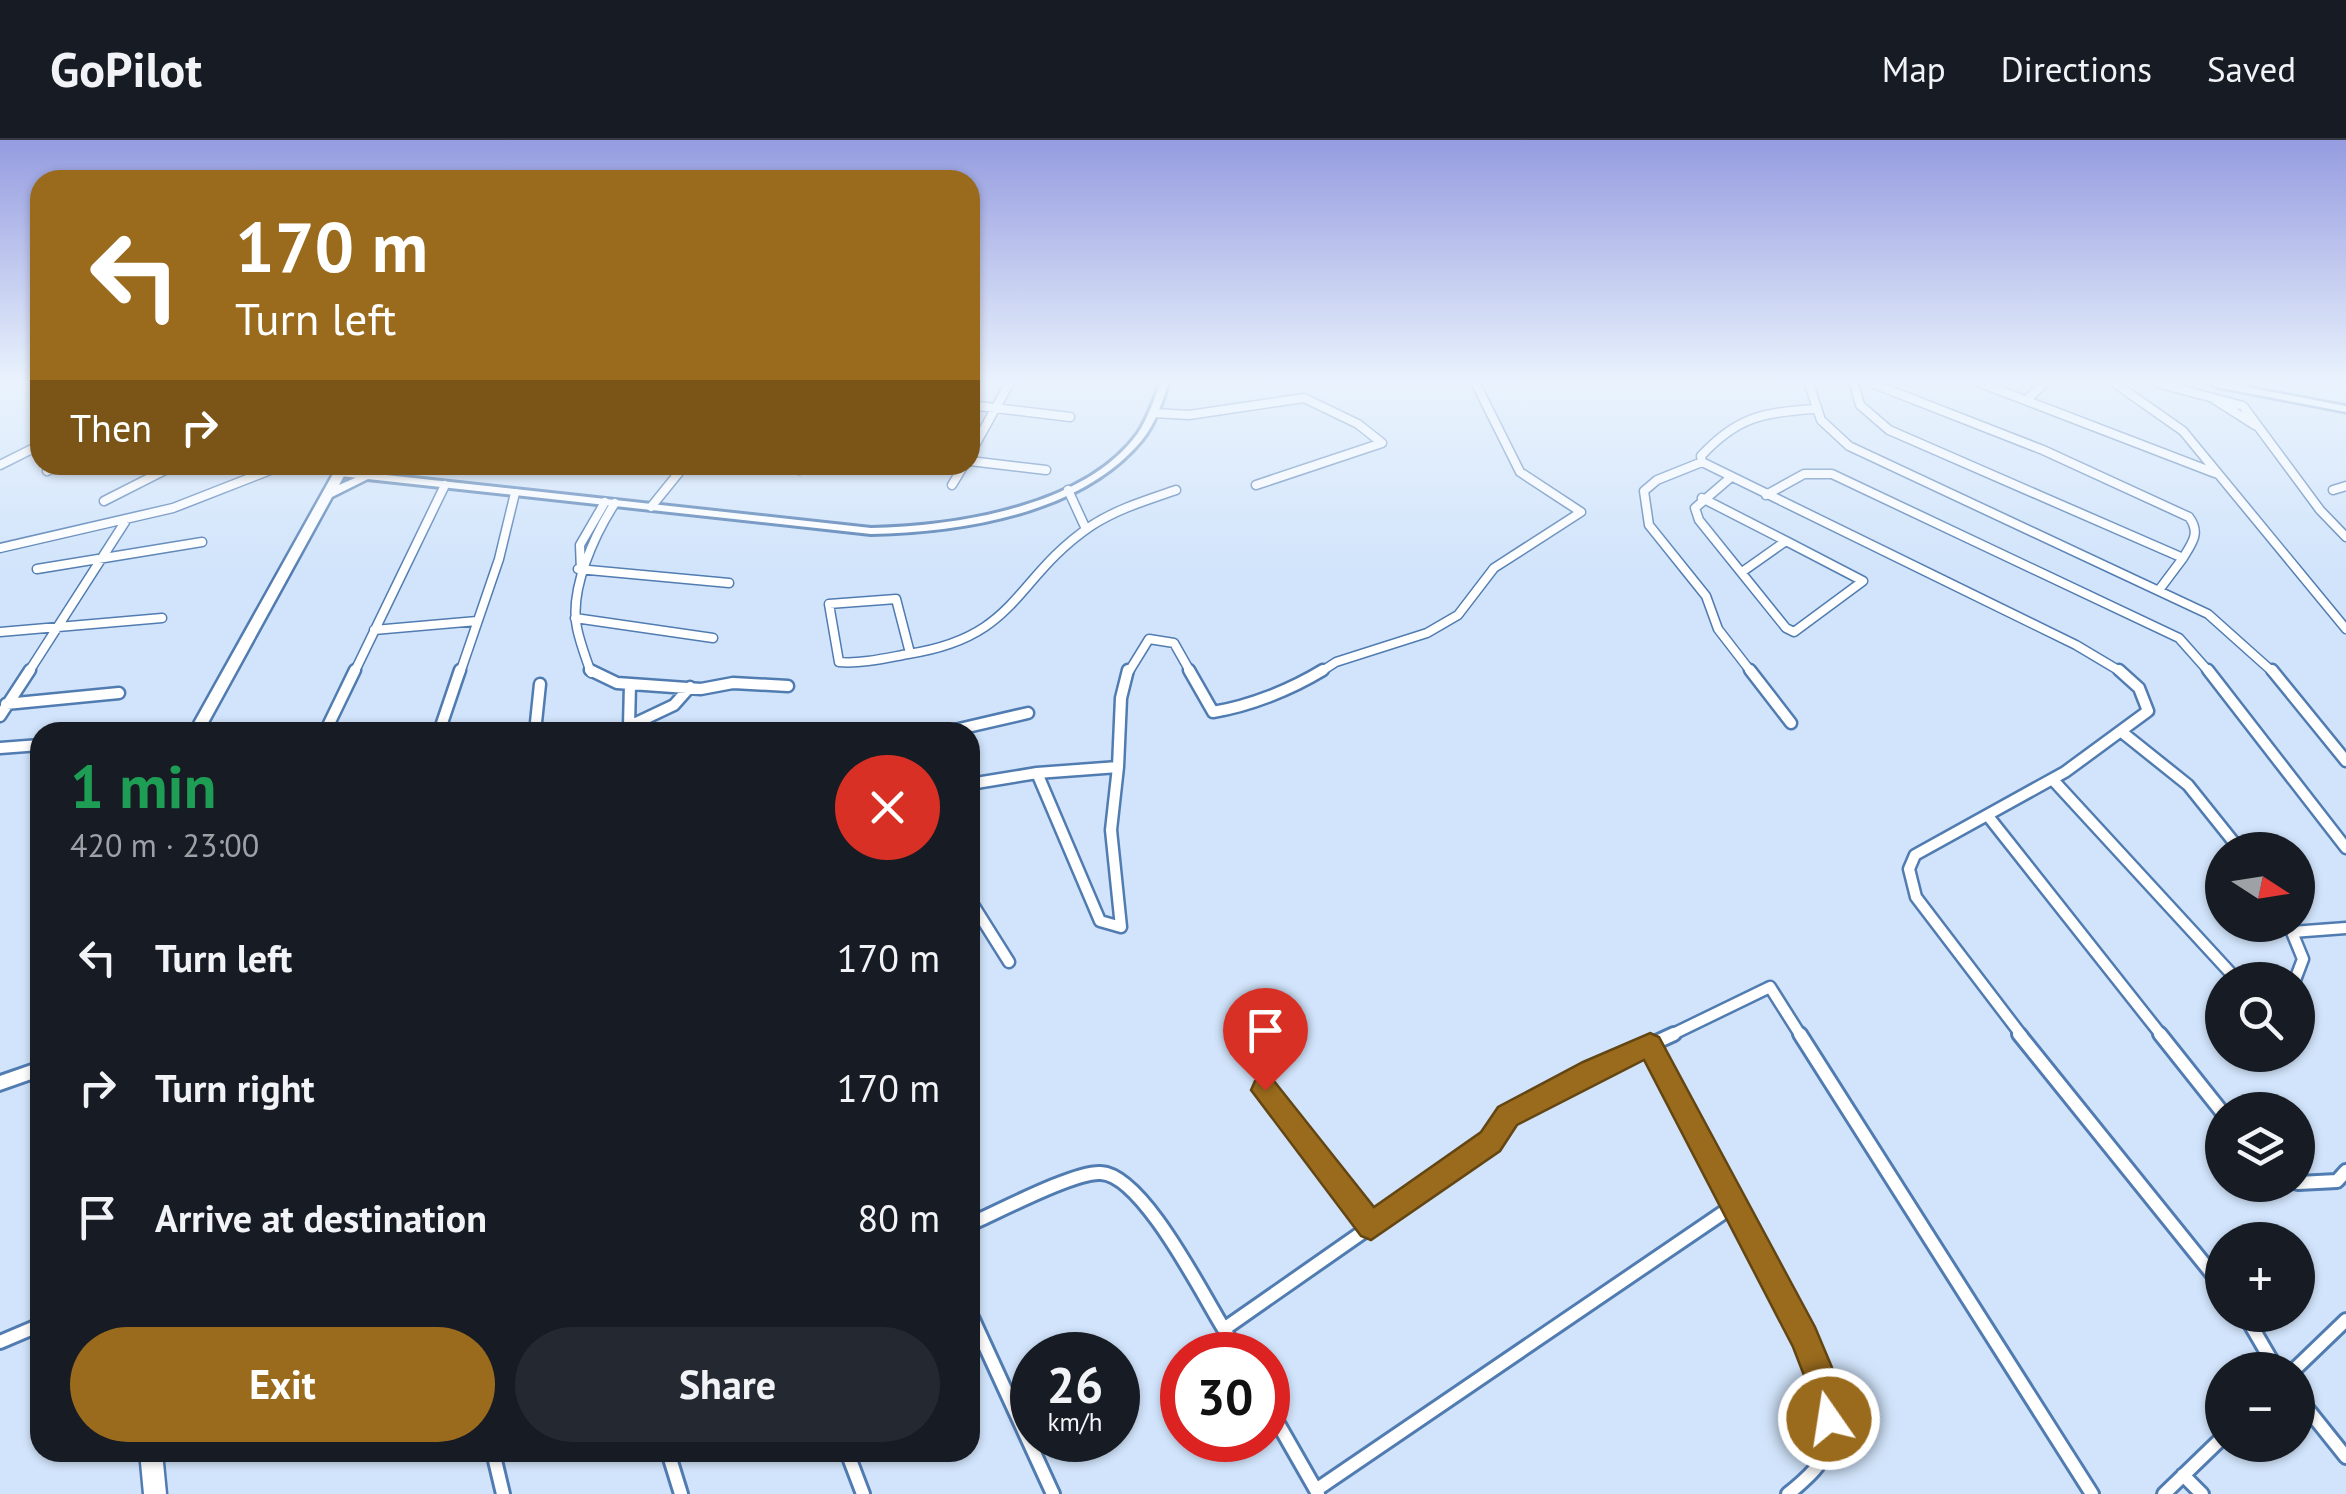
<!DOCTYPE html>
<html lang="en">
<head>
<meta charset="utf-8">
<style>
	:root { --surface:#171b24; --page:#242831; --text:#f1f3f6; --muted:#9ea1a6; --line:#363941; --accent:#9a6b1d }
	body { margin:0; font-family:"PT Sans",sans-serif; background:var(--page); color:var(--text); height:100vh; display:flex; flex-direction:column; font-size:38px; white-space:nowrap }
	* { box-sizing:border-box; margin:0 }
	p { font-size:32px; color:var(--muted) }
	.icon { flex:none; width:55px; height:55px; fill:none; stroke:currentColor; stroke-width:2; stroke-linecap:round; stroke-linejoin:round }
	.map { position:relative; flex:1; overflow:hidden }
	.drawer { position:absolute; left:30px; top:582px; width:950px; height:740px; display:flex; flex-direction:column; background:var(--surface); border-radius:30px; box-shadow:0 2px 8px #0004 }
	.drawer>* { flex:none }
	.banner { position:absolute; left:30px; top:30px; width:950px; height:305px; border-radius:30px; box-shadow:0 2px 8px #0004; background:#9a6b1d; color:#fff; overflow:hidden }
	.needle { width:65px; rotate:102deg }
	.controls { position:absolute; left:2205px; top:692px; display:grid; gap:20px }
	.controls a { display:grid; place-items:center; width:110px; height:110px; border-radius:50%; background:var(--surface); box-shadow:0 2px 8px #0004; font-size:50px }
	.speed { position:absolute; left:1010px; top:1192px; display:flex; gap:20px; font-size:50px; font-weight:700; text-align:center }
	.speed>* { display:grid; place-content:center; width:130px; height:130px; border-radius:50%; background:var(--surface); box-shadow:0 2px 8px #0004; line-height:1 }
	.speed small { font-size:25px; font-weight:400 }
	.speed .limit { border:15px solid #d22; background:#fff; color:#111 }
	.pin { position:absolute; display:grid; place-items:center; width:85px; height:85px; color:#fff; margin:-102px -42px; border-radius:50% 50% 50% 0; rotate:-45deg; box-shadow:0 0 10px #0007 }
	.pin .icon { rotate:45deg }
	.me { position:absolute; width:110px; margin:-55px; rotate:347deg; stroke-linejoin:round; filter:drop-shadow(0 0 8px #0008) }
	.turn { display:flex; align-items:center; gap:35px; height:210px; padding:0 40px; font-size:45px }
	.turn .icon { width:130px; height:130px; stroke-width:2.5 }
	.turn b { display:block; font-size:70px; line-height:85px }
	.then { display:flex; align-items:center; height:95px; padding:0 40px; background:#0003; gap:20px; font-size:38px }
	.round { display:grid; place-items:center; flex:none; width:105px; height:105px; border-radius:52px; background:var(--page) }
	.summary { display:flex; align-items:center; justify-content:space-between; height:170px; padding:0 40px }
	h1 { font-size:60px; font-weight:600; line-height:75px; color:#1e9e55 }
	.primary-button { display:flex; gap:20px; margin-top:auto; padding:20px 40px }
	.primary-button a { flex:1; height:115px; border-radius:60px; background:var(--accent); color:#fff; font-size:40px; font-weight:600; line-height:115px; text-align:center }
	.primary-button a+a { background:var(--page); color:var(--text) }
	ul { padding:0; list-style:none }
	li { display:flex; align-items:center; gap:30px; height:130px; padding:0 40px }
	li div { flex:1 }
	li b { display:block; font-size:38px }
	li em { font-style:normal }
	header { display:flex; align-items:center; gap:60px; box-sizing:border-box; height:140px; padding:0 50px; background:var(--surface); border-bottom:2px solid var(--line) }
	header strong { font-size:48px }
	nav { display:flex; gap:55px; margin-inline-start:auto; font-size:35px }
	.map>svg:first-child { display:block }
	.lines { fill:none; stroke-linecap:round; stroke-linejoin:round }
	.minor-far2-casing { stroke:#517cb1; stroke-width:11 }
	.minor-far1-casing { stroke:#517cb1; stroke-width:15 }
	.minor-casing { stroke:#517cb1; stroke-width:18 }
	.tertiary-casing { stroke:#517cb1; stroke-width:6 }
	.secondary-casing { stroke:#517cb1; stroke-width:5 }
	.minor-far2 { stroke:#fff; stroke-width:8 }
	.minor-far1 { stroke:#fff; stroke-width:10 }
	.minor { stroke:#fff; stroke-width:12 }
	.tertiary { fill:#fff; fill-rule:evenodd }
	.secondary { fill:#fff; fill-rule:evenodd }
	.route { fill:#9a6b1d; stroke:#644613; stroke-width:2.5 }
</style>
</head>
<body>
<header>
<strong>GoPilot</strong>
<nav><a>Map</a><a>Directions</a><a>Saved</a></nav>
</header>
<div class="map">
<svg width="2346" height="1354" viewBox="0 0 2346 1354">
	<rect width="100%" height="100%" fill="#d1e4fb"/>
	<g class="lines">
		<defs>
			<path id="minor-far2" d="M1809 244 1821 280 1849 306 2208 474 2274 533
				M1854 244 1860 265 1889 290 2183 418C2192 403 2201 393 2189 377L2043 310 1874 244
				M1983 244 2215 333
				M2116 244 2183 291 2346 489
				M2161 244 2243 266 2320 370 2346 397
				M2214 259 2255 285
				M2026 260 2044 244
				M970 265 1070 277
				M1813 269C1762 273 1737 277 1701 316L1702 322 2076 505 2123 533
				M1154 273 1189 275 1304 258 1358 284 1382 303 1256 345
				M970 314 1009 244
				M970 321 1046 330
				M1702 322 1657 340 1644 351 1649 385 1706 456 1718 489 1752 533
				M0 325 40 305
				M799 330 804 325
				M47 331 60 325
				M1730 338 1695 368 1699 380 1786 488 1794 492 1863 441 1786 401
				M952 345 964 325
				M1068 350 1086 389
				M2333 350 2346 346
				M1766 355 1804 334H1832L2179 498 2210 533
				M1702 358 1786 401 1742 432
				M104 361 175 325
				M651 367 685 325
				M0 408 173 368 273 329
				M37 429 202 402
				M578 429 729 443
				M581 431 580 405 605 362
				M2159 450 2183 418
				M575 478 713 498
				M374 490 477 481
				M0 492 162 478
				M910 513 896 459 829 464 839 522C861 524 886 518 908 514 1019 497 1013 439 1091 386 1117 369 1147 360 1176 350
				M28 533 125 382
				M354 533 445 345
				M460 533 499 419 515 353
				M591 533C586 518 580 503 577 488 569 449 595 394 615 363
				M1128 533 1149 499 1174 503 1191 533
				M1319 533 1336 522 1427 493 1458 475 1494 428 1581 372 1520 332 1476 244"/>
			<path id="minor-far1" d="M590 530 617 543 701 549 733 543 788 546
				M1189 530 1213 572C1250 566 1290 550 1323 530
				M1750 530 1791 583
				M2208 530 2346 708
				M2272 530 2346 621
				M6 564 119 553
				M0 576 30 530
				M629 586 630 544
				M325 592 355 530
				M439 592 460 530
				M535 592 540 544
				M617 592 674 565 690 547
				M946 592 1028 573
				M2123 593 2188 645 2240 710
				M0 608 40 605
				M1118 627 1121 558 1128 530
				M1118 627 1111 690 1121 787 1100 781 1037 633Z
				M2054 641 2237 840
				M970 644 1037 633
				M1988 676 2162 896
				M970 760 1009 822
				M2289 785 2303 819 2295 840
				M2292 792 2346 788
				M1669 896 1770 847 1801 896
				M2022 896 1916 757 1909 729 1915 715 2065 632 2148 571 2139 548 2119 530"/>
			<path id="minor" d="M1800 894 2092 1354
				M2019 894 2222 1146
				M2160 894 2222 972
				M1650 905 1674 894
				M1265 950 1371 1086
				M2298 1043 2337 1041 2346 1031
				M1736 1064C1767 1121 1840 1235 1830 1300 1827 1322 1804 1341 1788 1354
				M970 1084C998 1072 1075 1031 1101 1033 1143 1035 1202 1154 1224 1189
				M970 1173 1053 1354
				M2245 1175 2277 1230
				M0 1202 40 1185
				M1239 1215 1224 1189 1466 1020 1490 1001 1508 976 1650 905 1736 1064 1316 1350 1318 1354
				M2294 1230 2346 1180
				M2298 1257 2346 1317
				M1268 1266 1316 1350
				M493 1312 503 1354
				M668 1312 681 1354
				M847 1312 863 1354
				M2183 1335 2202 1354
				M2164 1354 2222 1298"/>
			<path id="tertiary" d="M1160 244H1168C1162 263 1155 284 1142 300 1081 374 962 392 871 394L340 336 335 333 340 330 871 388C956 386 1085 367 1138 293 1148 278 1154 260 1160 244Z
				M40 922V936L0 950V936Z"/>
			<path id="secondary" d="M2211 244H2231L2346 266V272L2216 247Z
				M338 325H350L339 345 364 334H372L374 336 332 357 203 592H189Z
				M140 1312H162L166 1354H144Z"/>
		</defs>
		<use href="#minor-far2" class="minor-far2-casing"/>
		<use href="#minor-far1" class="minor-far1-casing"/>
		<use href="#minor" class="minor-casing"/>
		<use href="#tertiary" class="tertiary-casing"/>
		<use href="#secondary" class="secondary-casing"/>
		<use href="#minor-far2" class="minor-far2"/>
		<use href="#minor-far1" class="minor-far1"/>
		<use href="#minor" class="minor"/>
		<use href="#tertiary" class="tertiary"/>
		<use href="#secondary" class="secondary"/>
	</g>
	<linearGradient id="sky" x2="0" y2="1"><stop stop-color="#959ce0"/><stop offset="0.56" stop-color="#eaf3fd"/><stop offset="1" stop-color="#eaf3fd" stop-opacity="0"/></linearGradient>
	<rect width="2346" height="433" fill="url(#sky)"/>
	<path class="route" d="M1650 893 1659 897 1815 1187 1844 1256 1845 1279 1840 1290 1829 1295 1818 1290 1812 1256 1793 1207 1644 920 1517 985 1500 1011 1371 1100 1361 1096 1251 950 1255 941 1265 938 1274 941 1374 1067 1481 992 1498 967 1583 922Z"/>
</svg>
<div class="controls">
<a><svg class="needle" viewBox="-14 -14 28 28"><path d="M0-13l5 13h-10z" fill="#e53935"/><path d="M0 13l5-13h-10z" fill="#9ea1a6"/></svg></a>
<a><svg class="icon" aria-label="search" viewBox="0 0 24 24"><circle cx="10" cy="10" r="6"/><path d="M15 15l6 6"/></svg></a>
<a><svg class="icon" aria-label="layers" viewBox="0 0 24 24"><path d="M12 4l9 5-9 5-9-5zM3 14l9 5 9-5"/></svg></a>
<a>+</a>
<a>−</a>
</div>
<div class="speed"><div>26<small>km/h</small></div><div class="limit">30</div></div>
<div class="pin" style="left:1265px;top:950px;background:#d93025"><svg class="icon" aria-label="arrive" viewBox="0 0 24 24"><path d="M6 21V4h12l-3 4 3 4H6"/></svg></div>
<svg class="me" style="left:1829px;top:1279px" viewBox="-20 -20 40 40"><circle r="17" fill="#9a6b1d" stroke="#fff" stroke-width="3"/><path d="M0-11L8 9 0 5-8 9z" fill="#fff"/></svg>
<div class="banner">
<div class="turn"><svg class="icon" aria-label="left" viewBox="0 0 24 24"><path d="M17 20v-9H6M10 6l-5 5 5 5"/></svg><div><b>170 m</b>Turn left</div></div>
<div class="then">Then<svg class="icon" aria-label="right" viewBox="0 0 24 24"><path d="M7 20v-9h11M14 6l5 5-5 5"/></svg></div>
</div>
<section class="drawer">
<div class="summary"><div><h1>1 min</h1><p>420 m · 23:00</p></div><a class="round" style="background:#d93025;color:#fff"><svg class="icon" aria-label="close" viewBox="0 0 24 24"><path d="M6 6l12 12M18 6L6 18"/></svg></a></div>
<ul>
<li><svg class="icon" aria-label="left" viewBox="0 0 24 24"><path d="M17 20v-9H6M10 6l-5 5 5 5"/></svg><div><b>Turn left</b></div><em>170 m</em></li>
<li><svg class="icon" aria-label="right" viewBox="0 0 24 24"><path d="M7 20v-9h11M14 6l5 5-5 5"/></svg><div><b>Turn right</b></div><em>170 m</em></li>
<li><svg class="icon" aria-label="arrive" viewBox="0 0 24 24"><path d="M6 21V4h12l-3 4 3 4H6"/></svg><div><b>Arrive at destination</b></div><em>80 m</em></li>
</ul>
<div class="primary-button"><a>Exit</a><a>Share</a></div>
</section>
</div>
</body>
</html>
